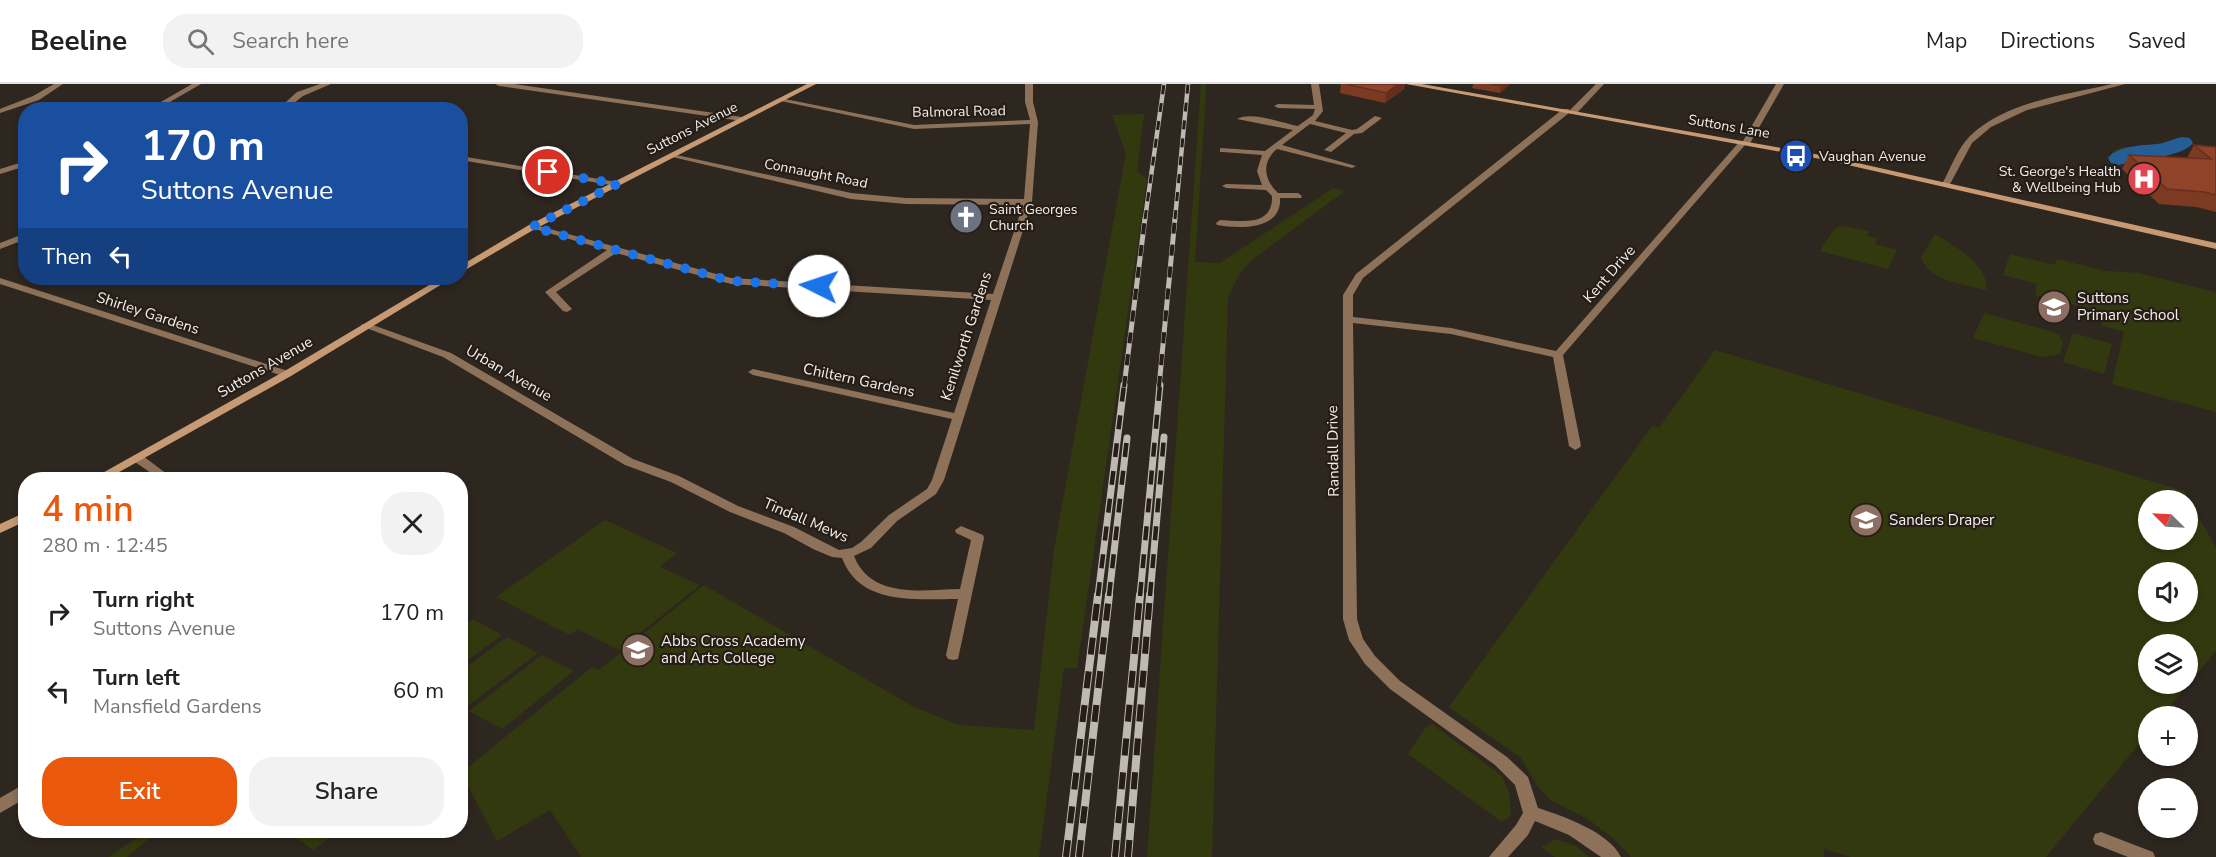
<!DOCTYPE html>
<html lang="en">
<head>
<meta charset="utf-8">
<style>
	:root { --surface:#fff; --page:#f2f2f2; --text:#222; --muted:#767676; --line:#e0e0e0; --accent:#ea580c }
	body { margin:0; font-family:"Nunito Sans",sans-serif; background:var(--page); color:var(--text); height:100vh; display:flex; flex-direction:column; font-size:22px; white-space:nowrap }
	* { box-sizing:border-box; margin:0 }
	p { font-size:20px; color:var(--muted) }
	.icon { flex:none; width:33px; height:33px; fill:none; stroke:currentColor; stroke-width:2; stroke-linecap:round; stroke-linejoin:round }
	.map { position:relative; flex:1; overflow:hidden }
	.side { position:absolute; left:18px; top:388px; width:450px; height:366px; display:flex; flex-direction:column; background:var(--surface); border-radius:24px; box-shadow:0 3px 9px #0003 }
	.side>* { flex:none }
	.top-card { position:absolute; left:18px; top:18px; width:450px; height:183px; border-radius:24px; box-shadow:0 3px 9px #0003; background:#1a4fa0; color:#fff; overflow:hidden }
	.needle { width:39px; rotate:294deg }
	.fabs { position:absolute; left:2138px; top:406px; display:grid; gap:12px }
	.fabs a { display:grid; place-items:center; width:60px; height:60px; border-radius:50%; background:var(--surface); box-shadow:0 3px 9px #0003; font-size:30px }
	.pin { position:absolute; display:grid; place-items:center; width:51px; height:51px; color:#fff; margin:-26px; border:3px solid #fff; border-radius:50%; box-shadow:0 2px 6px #0007 }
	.me { position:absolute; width:66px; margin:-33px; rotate:274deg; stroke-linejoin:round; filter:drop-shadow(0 0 4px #0008) }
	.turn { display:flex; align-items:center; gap:21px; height:126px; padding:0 24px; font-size:27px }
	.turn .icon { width:78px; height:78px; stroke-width:2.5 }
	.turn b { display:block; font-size:42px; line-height:51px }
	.then { display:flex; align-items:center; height:57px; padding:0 24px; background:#0003; gap:12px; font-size:22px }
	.round { display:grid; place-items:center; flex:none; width:63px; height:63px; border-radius:24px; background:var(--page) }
	.summary { display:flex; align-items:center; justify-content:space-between; height:102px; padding:0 24px }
	h1 { font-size:36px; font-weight:600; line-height:45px; color:var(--accent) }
	.action { display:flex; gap:12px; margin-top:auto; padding:12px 24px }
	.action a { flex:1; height:69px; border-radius:24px; background:var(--accent); color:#fff; font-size:24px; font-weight:600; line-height:69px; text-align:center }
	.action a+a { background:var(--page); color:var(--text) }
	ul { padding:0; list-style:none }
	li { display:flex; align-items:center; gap:18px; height:78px; padding:0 24px }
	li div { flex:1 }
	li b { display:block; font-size:22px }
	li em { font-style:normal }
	header { display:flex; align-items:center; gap:36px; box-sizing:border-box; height:84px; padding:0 30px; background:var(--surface); border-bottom:2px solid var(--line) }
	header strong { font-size:28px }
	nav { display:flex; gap:33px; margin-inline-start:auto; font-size:21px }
	.search { width:420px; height:54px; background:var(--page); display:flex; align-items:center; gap:15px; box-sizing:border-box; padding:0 21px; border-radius:24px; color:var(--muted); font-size:22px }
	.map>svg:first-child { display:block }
	.green { fill:#33390f; fill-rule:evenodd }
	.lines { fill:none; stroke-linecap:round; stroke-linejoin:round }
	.river { fill:#255d97; fill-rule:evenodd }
	.street { fill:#8d7159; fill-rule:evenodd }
	.secondary { fill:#c79a73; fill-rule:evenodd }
	.rail-far3-casing { stroke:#beb9b3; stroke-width:4.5 }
	.rail-far2-casing { stroke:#beb9b3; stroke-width:5 }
	.rail-far1-casing { stroke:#beb9b3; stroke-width:7 }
	.rail-casing { stroke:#beb9b3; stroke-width:8 }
	.rail-far3 { stroke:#251d16; stroke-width:3; stroke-dasharray:9; stroke-linecap:butt }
	.rail-far2 { stroke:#251d16; stroke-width:4; stroke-dasharray:11; stroke-linecap:butt }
	.rail-far1 { stroke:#251d16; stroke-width:4.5; stroke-dasharray:14; stroke-linecap:butt }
	.rail { stroke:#251d16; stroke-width:6; stroke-dasharray:17; stroke-linecap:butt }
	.wall { fill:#7c3a23 }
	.shaded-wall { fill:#652f1d }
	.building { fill:#904329; stroke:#652f1d; stroke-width:1.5 }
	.route { stroke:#1a73e8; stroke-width:10; stroke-dasharray:0 18 }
	.labels { text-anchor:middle; stroke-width:4.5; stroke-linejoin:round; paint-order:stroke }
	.far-street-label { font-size:14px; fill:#f4efea; stroke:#251d16 }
	.far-poi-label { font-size:14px; fill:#f4efea; stroke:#251d16; text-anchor:start }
	.street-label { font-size:15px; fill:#f4efea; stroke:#251d16 }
	.poi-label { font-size:15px; fill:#f4efea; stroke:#251d16; text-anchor:start }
</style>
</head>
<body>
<header>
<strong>Beeline</strong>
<div class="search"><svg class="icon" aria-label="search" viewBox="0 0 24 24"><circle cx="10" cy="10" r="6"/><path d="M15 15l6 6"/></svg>Search here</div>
<nav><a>Map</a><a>Directions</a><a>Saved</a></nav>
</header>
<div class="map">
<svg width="2216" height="773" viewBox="0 0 2216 773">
	<rect width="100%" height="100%" fill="#2e2720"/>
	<path class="green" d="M1201 0H1206V8L1195 178 1220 179 1333 104 1345 107 1253 175 1240 189 1228 213 1212 773H1147Z
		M1144 30 1137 87 1147 95 1077 584H1064L1039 773H581L550 726 497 757 461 689 592 583 599 586 704 501 912 622 959 641 1034 646 1054 466 1126 69 1112 31Z
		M2124 63 2146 67 2163 76C2145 80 2124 86 2109 74L2114 66Z
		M1842 142 1869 147 1867 152 1878 154 1875 160 1897 166 1888 185 1820 167 1834 145Z
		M1935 150C1952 160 1991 183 1986 206 1964 200 1931 198 1921 174Z
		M2010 170 2055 181 2057 175 2106 187 2138 189 2216 208V328L2112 300 2124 248 2103 242 2092 225 2035 211 2037 200 2003 191Z
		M1984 229 2050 247 2059 251 2063 259 2060 270 2042 273 1973 254Z
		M2073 249 2112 260 2104 290 2063 278Z
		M1715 266 2184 407 2216 464V567L2161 633H2148V649L2046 773H1851L1824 765V773H1631L1614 755 1588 735 1550 716 1538 703 1521 674 1449 623 1652 342 1659 344ZM2148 417H2187V456H2148ZM2148 489H2187V528H2148ZM2148 561H2187V600H2148Z
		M605 436 677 469 660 483 700 501 619 566 578 545 570 551 496 513Z
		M473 535 502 551 461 581V544Z
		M507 553 538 569 465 624 461 622V587Z
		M542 571 574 587 502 645 469 627Z
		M1432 640 1502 692 1509 709 1511 731 1502 738 1408 670 1426 643Z
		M147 747H158L127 773H109Z
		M286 747H338L313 766Z
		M1556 755 1576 762 1589 773H1555L1541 763Z"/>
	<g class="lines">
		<path class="river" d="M2182 53 2190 54 2193 59C2183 73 2137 76 2119 81L2111 79 2108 74C2118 60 2148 62 2163 59 2170 57 2176 54 2182 53Z"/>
		<path class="street" d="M54 0H63L39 16 0 29V25L33 12Z
			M192 0H201L156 26H147Z
			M320 0H331L303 12 285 26H277L297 8Z
			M495 0H514L742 33 746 35 742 37 499 2Z
			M1025 0H1033V18L1038 38 1032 118 944 396 936 410 897 437 871 464 854 472C871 515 922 506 960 505L971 456 956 449 955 446 961 442 983 451 984 454 958 575 953 576 948 575 946 571 958 515C916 515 860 522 842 474L832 473 813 465 784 449 730 428 671 398 625 381 443 273 361 242 362 240H370L451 269 633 375 679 392 738 422 794 443 839 466 852 464 861 458 889 431 927 405 932 396 952 335 753 291 748 288 753 285 954 329 991 216 731 200 616 169 556 208 572 225 567 228 563 227 545 208 607 166 528 143 532 140 535 141 731 194 993 210 1023 121 906 120 851 115 668 72 672 70 851 109 906 114 1024 115 1030 40 914 45 776 16 780 14 914 41 1030 36 1025 18Z
			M1311 0H1319L1323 27 1315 37 1352 46 1357 45 1375 32 1382 34 1362 49 1354 50 1331 68 1324 66 1346 49 1310 40 1282 61 1356 82 1352 84 1277 65C1261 78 1264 96 1278 109H1298L1302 112 1301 114H1280C1282 146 1240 145 1217 141L1216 139 1220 136C1242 137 1273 143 1272 112L1266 106 1226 104 1222 102 1226 100 1262 101 1257 87 1262 71 1223 68H1220V64L1265 67 1293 46 1237 35C1253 27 1281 39 1298 42L1313 31 1315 25 1278 24 1274 22 1278 20 1314 21Z
			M1596 0H1604L1576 30H1570V26Z
			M1776 0H1784L1749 61H1745L1563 271 1581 362 1579 364 1575 366 1569 362 1553 273 1451 250 1353 239 1357 535 1363 555 1375 572 1400 597 1507 673 1528 693 1538 724C1563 732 1609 748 1621 773H1601L1569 751 1535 737 1528 751 1508 773H1489L1516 741 1523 729 1515 701 1495 681 1390 605 1365 580 1349 556 1343 535V211L1356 190 1563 25H1569V29L1363 194 1353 211V233L1451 244 1556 267 1740 57H1743Z
			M2112 0H2125L2027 26 1991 43 1972 59 1949 102 1942 100C1951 84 1957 65 1970 52 2006 17 2066 11 2112 0Z
			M460 72 617 98 621 100 617 102 460 76Z
			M26 77V82L0 90V85Z
			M26 149V155L0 165V159Z
			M0 194 291 288 292 290 291 292H283L0 200Z
			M139 371 143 372 175 396H161L135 378 133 375Z
			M26 699V714L0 729V714Z
			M2101 748 2153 768 2155 773H2128L2095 760 2093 755 2095 750Z"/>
		<path class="secondary" d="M807 0H816L535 145 460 189V182L529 141Z
			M1406 0H1422L1826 72 2216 159V165L1826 76Z
			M441 194H452L291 292 105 396H90L283 288Z
			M26 428V437L0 449V440Z"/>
		<defs>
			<path id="rail-far3" d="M1145 135 1164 0
				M1175 135 1188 0"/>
			<path id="rail-far2" d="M1124 303 1145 134
				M1159 303 1175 134"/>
			<path id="rail-far1" d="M1098 512 1124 301
				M1109 512 1127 354
				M1140 512 1160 301
				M1150 512 1164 353"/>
			<path id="rail" d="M1066 773 1098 511
				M1079 773 1109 511
				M1115 773 1140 511
				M1128 773 1150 511"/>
		</defs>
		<use href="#rail-far3" class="rail-far3-casing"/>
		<use href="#rail-far2" class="rail-far2-casing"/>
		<use href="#rail-far1" class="rail-far1-casing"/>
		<use href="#rail" class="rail-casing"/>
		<use href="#rail-far3" class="rail-far3"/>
		<use href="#rail-far2" class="rail-far2"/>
		<use href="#rail-far1" class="rail-far1"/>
		<use href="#rail" class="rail"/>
	</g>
	<path class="wall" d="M1341 0H1405L1404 5 1385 19 1340 9Z
		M1473 0H1510L1500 9 1472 4Z
		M2194 61 2216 63V128L2196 123 2159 120 2122 85 2129 71 2187 74Z"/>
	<path class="shaded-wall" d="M1398 0H1405L1404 5 1385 19 1386 9Z
		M1504 0H1510L1500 9 1501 2Z"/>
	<path class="building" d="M1345 0H1398L1386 9Z
		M1490 0H1504L1501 2Z
		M2194 61 2216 63V111L2204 108 2167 105 2129 71 2211 75Z"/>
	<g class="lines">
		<path class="route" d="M548 88 617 100 532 143 731 197 819 202"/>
	</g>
	<defs>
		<symbol id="bus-disc" viewBox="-11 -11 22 22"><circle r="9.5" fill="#1a4fb4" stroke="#251d16"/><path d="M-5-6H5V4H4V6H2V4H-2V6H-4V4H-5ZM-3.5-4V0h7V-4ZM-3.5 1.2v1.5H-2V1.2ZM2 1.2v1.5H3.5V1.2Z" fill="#fff"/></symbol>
		<symbol id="hospital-disc" viewBox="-11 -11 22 22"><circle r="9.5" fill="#e0444e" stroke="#251d16"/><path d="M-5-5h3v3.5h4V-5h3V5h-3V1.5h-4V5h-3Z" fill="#fff"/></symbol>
		<symbol id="church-disc" viewBox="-11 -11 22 22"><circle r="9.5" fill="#6b7280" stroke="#251d16"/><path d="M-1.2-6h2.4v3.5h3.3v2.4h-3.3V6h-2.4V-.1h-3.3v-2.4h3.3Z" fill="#fff"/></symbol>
		<symbol id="school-disc" viewBox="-11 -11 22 22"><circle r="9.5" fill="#8d6e63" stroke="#251d16"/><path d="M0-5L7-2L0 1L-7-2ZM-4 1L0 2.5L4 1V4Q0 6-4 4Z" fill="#fff"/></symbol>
	</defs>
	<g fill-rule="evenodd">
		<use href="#bus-disc" x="1777" y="53" width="38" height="38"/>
		<use href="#hospital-disc" x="2125" y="76" width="38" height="38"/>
		<use href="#church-disc" x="947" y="114" width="38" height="38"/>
		<use href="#school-disc" x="2035" y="204" width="38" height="38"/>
		<use href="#school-disc" x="1847" y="417" width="38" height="38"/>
		<use href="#school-disc" x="619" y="547" width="38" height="38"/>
	</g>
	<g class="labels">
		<g class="far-street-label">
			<text transform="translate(959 27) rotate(-1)" y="5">Balmoral Road</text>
			<text transform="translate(1729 42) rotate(10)" y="5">Suttons Lane</text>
			<text transform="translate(692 44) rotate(-27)" y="5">Suttons Avenue</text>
			<text transform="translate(816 89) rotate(11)" y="5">Connaught Road</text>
		</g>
		<g class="far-poi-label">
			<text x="1819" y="77">Vaughan Avenue</text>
			<text x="2121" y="92" text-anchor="end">St. George's Health<tspan x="2121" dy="16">&amp; Wellbeing Hub</tspan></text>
			<text x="989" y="130">Saint Georges<tspan x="989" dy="16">Church</tspan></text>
		</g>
		<g class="street-label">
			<text transform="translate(1609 190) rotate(-49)" y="5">Kent Drive</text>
			<text transform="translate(148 229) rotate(18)" y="5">Shirley Gardens</text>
			<text transform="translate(966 252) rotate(-72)" y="5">Kenilworth Gardens</text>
			<text transform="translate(265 283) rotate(-30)" y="5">Suttons Avenue</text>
			<text transform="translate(509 289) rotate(30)" y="5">Urban Avenue</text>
			<text transform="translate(859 296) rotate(12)" y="5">Chiltern Gardens</text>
			<text transform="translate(1333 367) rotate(-91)" y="5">Randall Drive</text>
			<text transform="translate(806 436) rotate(23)" y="5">Tindall Mews</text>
		</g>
		<g class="poi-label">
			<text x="2077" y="219">Suttons<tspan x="2077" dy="17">Primary School</tspan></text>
			<text x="1889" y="441">Sanders Draper</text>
			<text x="661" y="562">Abbs Cross Academy<tspan x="661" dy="17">and Arts College</tspan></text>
		</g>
	</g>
</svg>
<div class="fabs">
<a><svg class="needle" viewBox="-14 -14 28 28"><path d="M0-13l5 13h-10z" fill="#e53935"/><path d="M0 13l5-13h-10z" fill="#767676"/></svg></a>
<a><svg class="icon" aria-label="sound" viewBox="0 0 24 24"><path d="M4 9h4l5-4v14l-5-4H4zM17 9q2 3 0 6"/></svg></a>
<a><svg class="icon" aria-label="layers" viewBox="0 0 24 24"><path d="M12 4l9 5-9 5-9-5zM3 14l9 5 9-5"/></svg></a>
<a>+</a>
<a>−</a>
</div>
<div class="pin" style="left:548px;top:88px;background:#d93025"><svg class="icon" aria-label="arrive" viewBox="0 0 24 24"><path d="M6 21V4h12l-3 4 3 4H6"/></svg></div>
<svg class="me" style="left:819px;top:202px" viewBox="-20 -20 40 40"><circle r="19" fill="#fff"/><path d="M0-13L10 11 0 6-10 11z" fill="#1a73e8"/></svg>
<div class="top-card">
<div class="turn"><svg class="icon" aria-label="right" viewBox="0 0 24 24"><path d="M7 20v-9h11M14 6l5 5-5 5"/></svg><div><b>170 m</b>Suttons Avenue</div></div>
<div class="then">Then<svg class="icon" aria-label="left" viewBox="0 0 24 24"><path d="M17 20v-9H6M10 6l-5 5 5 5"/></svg></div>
</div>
<section class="side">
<div class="summary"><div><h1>4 min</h1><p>280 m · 12:45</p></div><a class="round"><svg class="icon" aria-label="close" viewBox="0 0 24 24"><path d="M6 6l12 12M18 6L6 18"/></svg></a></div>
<ul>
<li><svg class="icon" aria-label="right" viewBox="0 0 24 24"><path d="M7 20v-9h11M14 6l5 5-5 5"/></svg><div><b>Turn right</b><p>Suttons Avenue</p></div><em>170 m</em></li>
<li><svg class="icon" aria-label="left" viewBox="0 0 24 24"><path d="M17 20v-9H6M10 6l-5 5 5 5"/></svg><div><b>Turn left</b><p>Mansfield Gardens</p></div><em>60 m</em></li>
</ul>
<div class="action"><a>Exit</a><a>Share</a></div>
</section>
</div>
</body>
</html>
